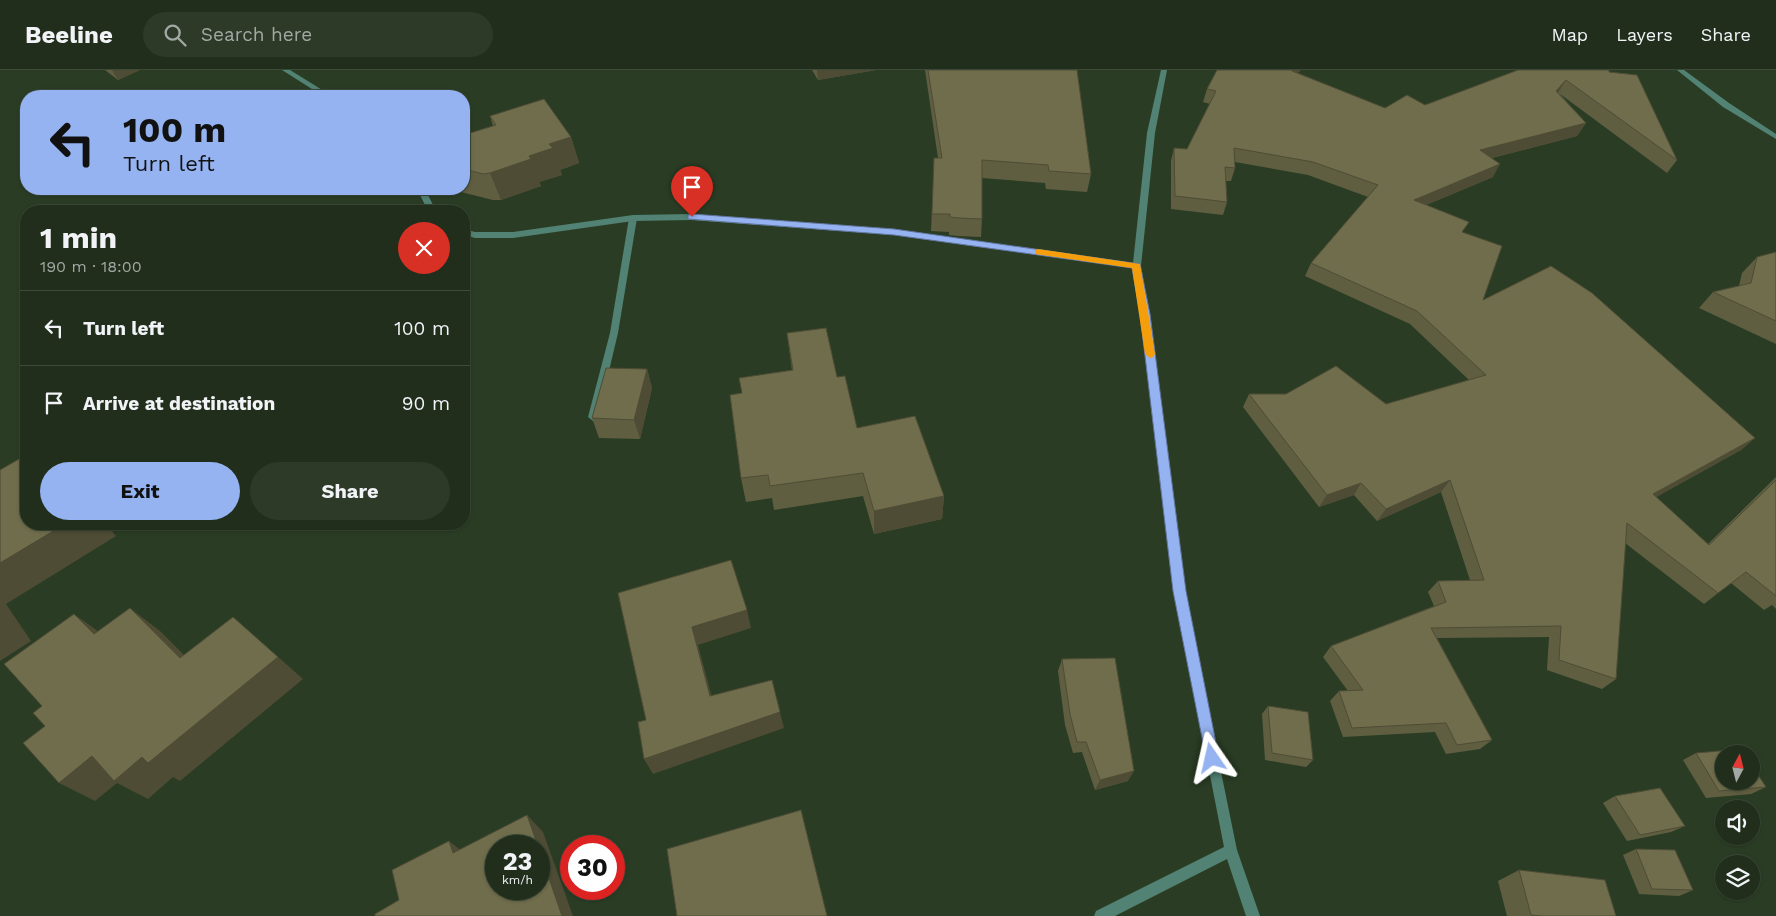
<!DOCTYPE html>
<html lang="en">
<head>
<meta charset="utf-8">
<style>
	:root { --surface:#202e1b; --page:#2d3a28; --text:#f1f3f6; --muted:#a2a8a3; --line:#3d4a3a; --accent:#95b2f1 }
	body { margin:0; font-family:"Work Sans",sans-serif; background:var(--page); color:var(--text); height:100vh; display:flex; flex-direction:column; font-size:19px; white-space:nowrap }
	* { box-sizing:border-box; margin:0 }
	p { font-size:16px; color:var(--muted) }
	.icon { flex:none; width:28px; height:28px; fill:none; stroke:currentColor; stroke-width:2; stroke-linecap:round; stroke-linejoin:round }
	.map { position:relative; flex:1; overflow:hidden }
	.details { position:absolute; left:20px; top:135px; width:450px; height:325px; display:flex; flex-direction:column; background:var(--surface); border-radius:20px; box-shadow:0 1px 4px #0004,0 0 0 1px var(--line) }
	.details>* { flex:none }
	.banner { position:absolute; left:20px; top:20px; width:450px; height:105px; border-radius:20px; box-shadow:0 1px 4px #0004,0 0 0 1px var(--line); background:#95b2f1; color:#111; overflow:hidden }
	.needle { width:32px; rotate:7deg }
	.fabs { position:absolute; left:1715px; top:675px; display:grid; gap:10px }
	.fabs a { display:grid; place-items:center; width:45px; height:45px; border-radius:50%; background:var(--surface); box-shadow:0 1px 4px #0004,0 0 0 1px var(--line); font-size:25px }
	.speed { position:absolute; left:485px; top:765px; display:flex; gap:10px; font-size:25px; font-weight:700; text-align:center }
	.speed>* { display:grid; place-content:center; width:65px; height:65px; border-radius:50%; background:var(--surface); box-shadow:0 1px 4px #0004,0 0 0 1px var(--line); line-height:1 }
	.speed small { font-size:12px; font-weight:400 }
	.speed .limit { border:8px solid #d22; background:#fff; color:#111 }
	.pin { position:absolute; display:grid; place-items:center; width:42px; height:42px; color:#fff; margin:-51px -21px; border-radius:50% 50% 50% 0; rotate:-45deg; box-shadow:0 0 5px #0007 }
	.pin .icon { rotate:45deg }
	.me { position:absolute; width:55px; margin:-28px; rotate:349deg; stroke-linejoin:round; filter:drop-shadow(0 0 4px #0008) }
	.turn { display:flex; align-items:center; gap:18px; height:105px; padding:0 20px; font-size:22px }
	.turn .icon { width:65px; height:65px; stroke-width:2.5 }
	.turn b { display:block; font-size:35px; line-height:42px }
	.round { display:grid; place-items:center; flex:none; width:52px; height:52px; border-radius:26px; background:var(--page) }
	.summary { display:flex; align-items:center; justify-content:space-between; height:85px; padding:0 20px }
	h1 { font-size:30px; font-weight:700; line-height:38px }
	.button { display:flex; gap:10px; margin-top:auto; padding:10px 20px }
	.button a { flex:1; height:58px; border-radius:30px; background:var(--accent); color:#111; font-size:20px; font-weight:700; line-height:58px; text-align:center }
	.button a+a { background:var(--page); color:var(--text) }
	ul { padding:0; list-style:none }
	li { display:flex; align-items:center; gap:15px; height:75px; padding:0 20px; border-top:1px solid var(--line) }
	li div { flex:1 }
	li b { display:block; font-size:19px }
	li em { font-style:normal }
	header { display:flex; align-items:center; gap:30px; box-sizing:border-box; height:70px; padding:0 25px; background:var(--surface); border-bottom:1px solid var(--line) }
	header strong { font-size:24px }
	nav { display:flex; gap:28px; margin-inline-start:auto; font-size:18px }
	.search { width:350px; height:45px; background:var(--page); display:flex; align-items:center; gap:12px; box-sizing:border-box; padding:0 18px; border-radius:28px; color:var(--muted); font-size:19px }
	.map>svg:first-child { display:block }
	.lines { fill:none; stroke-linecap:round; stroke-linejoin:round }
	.service { fill:#518273; fill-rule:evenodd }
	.minor { fill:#518273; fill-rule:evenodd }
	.wall { fill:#5f5e41 }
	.shaded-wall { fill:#4e4c35 }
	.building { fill:#6f6d4c; stroke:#4e4c35 }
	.route { fill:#95b2f1; stroke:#61749d }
	.slow { fill:#f59e0b }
</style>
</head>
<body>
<header>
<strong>Beeline</strong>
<div class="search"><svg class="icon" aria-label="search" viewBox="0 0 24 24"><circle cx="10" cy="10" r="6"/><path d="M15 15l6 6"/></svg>Search here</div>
<nav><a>Map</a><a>Layers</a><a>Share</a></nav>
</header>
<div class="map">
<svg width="1776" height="846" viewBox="0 0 1776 846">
	<rect width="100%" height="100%" fill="#2a3d24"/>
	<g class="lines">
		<path class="service" d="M633 145 637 148 618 263 598 347 593 351 588 347 610 263 629 148Z"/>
		<path class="minor" d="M282 0H290L332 26H323Z
			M1161 0H1167L1155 63 1141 196 1149 243 1184 521 1237 780 1260 846H1246L1227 789 1115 846H1094L1096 841 1224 777 1174 521 1141 243 1133 198 894 165 691 150 633 151 513 168H475L464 165V159L475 162H513L633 145 691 144 894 159 1133 193 1147 63Z
			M1677 0H1684L1729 33 1776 64V69L1723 37Z
			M417 119H425L436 141H428Z
			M400 138H408L412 141H396Z"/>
	</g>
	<path class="wall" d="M105 0H140L118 10Z
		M812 0H876L818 10Z
		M925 0H1077L1091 104 1087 122 1046 119 1045 113 982 108V149L981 167 958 166 949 165V162L931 161 934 88H938Z
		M1609 2 1677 90 1667 103 1560 24 1586 53 1577 66 1492 88 1493 107 1426 135 1463 163 1483 230 1755 368 1741 380 1656 427 1708 474 1776 407V539L1772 535 1764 540 1731 513 1704 534 1625 473 1616 609 1602 619 1547 600 1549 567 1437 568 1492 670 1480 679 1446 684 1435 662 1343 667 1330 631 1339 621H1348L1323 587 1331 576 1434 536 1428 522 1438 511 1470 510 1441 422 1377 451 1354 425 1319 437 1243 337 1249 324 1386 334 1469 310 1410 254 1305 206 1311 193 1368 127 1308 105 1235 92V98L1231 111H1226L1227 132 1223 145 1171 139V91L1174 78 1187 79 1210 34 1203 32 1207 19 1298 3 1385 38 1425 35Z
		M490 46 571 67 579 93 560 100 562 105 539 112 541 116 501 130H493L449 119H464V65L493 56Z
		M1776 182V274L1699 238 1713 222 1739 216 1742 203 1757 187Z
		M787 263 837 307 857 358 944 426 942 449 874 464 863 426 774 440 772 428 746 432 741 408 742 323 792 301Z
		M647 299 652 318 640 369 599 368 592 348Z
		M1062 589 1128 711 1095 720 1082 682 1073 683 1065 655 1058 601Z
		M1268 636 1313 690 1306 697 1265 690 1262 644Z
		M1696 683 1766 717 1751 724 1706 728 1683 690Z
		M1615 726 1685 756 1671 762 1627 771 1603 733Z
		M1636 779 1693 820 1679 826 1639 824 1623 785Z
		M1519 800 1616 846H1507L1498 811Z"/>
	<path class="shaded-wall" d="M112 0H140L118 10Z
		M817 0H876L818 10Z
		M1293 0H1301L1287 14Z
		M1566 10 1558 23 1556 21Z
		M1586 53 1577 66 1472 93 1480 80Z
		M571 67 579 93 560 100 562 105 539 112 541 116 501 130 490 103 529 86 549 74Z
		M1500 94 1493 107 1407 143 1414 130Z
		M647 299 652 318 640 369 634 350Z
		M1755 368 1741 380 1640 436 1653 424Z
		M1450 410 1441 422 1377 451 1386 439Z
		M1361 413 1354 425 1319 437 1327 425Z
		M944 426 942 449 874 464V441Z
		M65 454H106L116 466 6 534 31 571 0 591V493Z
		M130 538 160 561 209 610 180 588Z
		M747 540 751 558 698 575 716 643 710 626 692 557Z
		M74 544 106 567 94 564Z
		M233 547 303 609 180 711 173 707 148 729 117 713 95 731 59 713 92 686 142 687Z
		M780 642 784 658 653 704 644 689Z
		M1134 701 1128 711 1095 720 1100 710Z
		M527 745 543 762 573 846H562L539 779V776H538Z
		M449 771 469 787 453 783Z"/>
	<path class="building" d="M928 0H1077L1091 104 1049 101 1048 95 982 90V149L959 148 950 147V144H932L934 88H942Z
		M1217 0H1293L1292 1 1385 38 1407 25 1425 35 1518 0H1609V2L1637 5 1677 90 1566 10 1556 21 1586 53 1480 80 1500 94 1414 130 1469 152 1462 162 1502 176 1483 230 1551 196 1592 223 1755 368 1653 424 1709 475 1776 410V526L1746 502 1718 523 1627 453 1616 609 1559 590 1561 556 1431 558 1492 670 1457 675 1446 653 1352 658 1339 621 1363 620 1331 576 1446 532 1438 511 1484 510 1450 410 1386 439 1361 413 1327 425 1249 324H1286L1336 296 1386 334 1486 305 1417 241 1311 193 1378 115 1313 92 1234 78 1235 98 1225 97 1227 132 1175 126 1174 78 1187 79 1216 21 1207 19Z
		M544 29 571 67 549 74 553 78 529 86 531 89 490 103 483 104 464 99V65L496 55 490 46Z
		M1776 182V251L1713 222 1751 213 1757 187Z
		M826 258 837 307 845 306 857 358 915 346 944 426 874 441 863 403 770 416 768 405 741 408 730 325 742 323 739 308 793 300 787 263Z
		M606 298 647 299 634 350 592 348Z
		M26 385V454H65L0 493V400Z
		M731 490 747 540 692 557 710 626 772 610 780 642 644 689 638 652 646 650 618 523Z
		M130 538 180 588 233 547 278 587 148 693 142 687 114 711 92 686 59 713 23 673 45 656 33 643 42 636 4 594 74 544 94 564Z
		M1115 588 1134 701 1100 710 1086 672H1077L1070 644 1062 589Z
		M1268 636 1308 642 1313 690 1272 683Z
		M1742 679 1745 684H1724V711H1751V694L1766 717 1719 721 1696 683Z
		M1660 718 1685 756 1640 765 1615 726Z
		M801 740 827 846H677L667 779Z
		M527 745 538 776H496V819H539V779L562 846H375V844L399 830 392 800 449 771 453 783Z
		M1636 779 1675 780 1693 820 1652 819Z
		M1519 800 1605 810 1616 846H1542L1531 845Z"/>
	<path class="route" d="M692 144 894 159 1140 194 1150 244 1186 521 1219 688 1217 692 1212 694 1208 692 1206 688 1173 521 1140 244 1132 198 894 165 688 149V145Z"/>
	<path class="slow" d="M1038 179 1140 194 1155 284 1153 287 1150 288 1145 284 1132 198 1035 184V180Z"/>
</svg>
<div class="fabs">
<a><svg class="needle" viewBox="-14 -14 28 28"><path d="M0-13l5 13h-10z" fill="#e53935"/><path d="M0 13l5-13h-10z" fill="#a2a8a3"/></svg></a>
<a><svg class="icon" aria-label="sound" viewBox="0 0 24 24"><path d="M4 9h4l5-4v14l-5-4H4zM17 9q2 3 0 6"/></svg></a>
<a><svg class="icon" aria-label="layers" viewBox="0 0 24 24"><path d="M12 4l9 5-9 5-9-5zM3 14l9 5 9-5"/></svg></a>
</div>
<div class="speed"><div>23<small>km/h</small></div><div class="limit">30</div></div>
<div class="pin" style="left:692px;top:147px;background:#d93025"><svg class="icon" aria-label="arrive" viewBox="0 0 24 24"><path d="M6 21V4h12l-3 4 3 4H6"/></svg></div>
<svg class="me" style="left:1212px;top:688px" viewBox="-20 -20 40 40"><path d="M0-17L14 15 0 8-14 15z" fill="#95b2f1" stroke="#fff" stroke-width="4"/></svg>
<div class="banner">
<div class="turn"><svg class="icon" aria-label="left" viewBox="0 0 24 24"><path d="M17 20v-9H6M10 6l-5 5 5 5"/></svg><div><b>100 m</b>Turn left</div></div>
</div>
<section class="details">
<div class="summary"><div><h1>1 min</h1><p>190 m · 18:00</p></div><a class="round" style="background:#d93025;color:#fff"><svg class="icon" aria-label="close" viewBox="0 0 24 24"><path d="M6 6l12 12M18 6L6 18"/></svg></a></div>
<ul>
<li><svg class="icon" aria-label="left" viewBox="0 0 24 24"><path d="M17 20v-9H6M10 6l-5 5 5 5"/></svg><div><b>Turn left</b></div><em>100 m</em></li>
<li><svg class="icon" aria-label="arrive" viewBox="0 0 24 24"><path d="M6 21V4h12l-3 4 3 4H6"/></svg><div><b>Arrive at destination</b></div><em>90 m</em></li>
</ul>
<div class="button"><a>Exit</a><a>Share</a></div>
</section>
</div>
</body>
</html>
